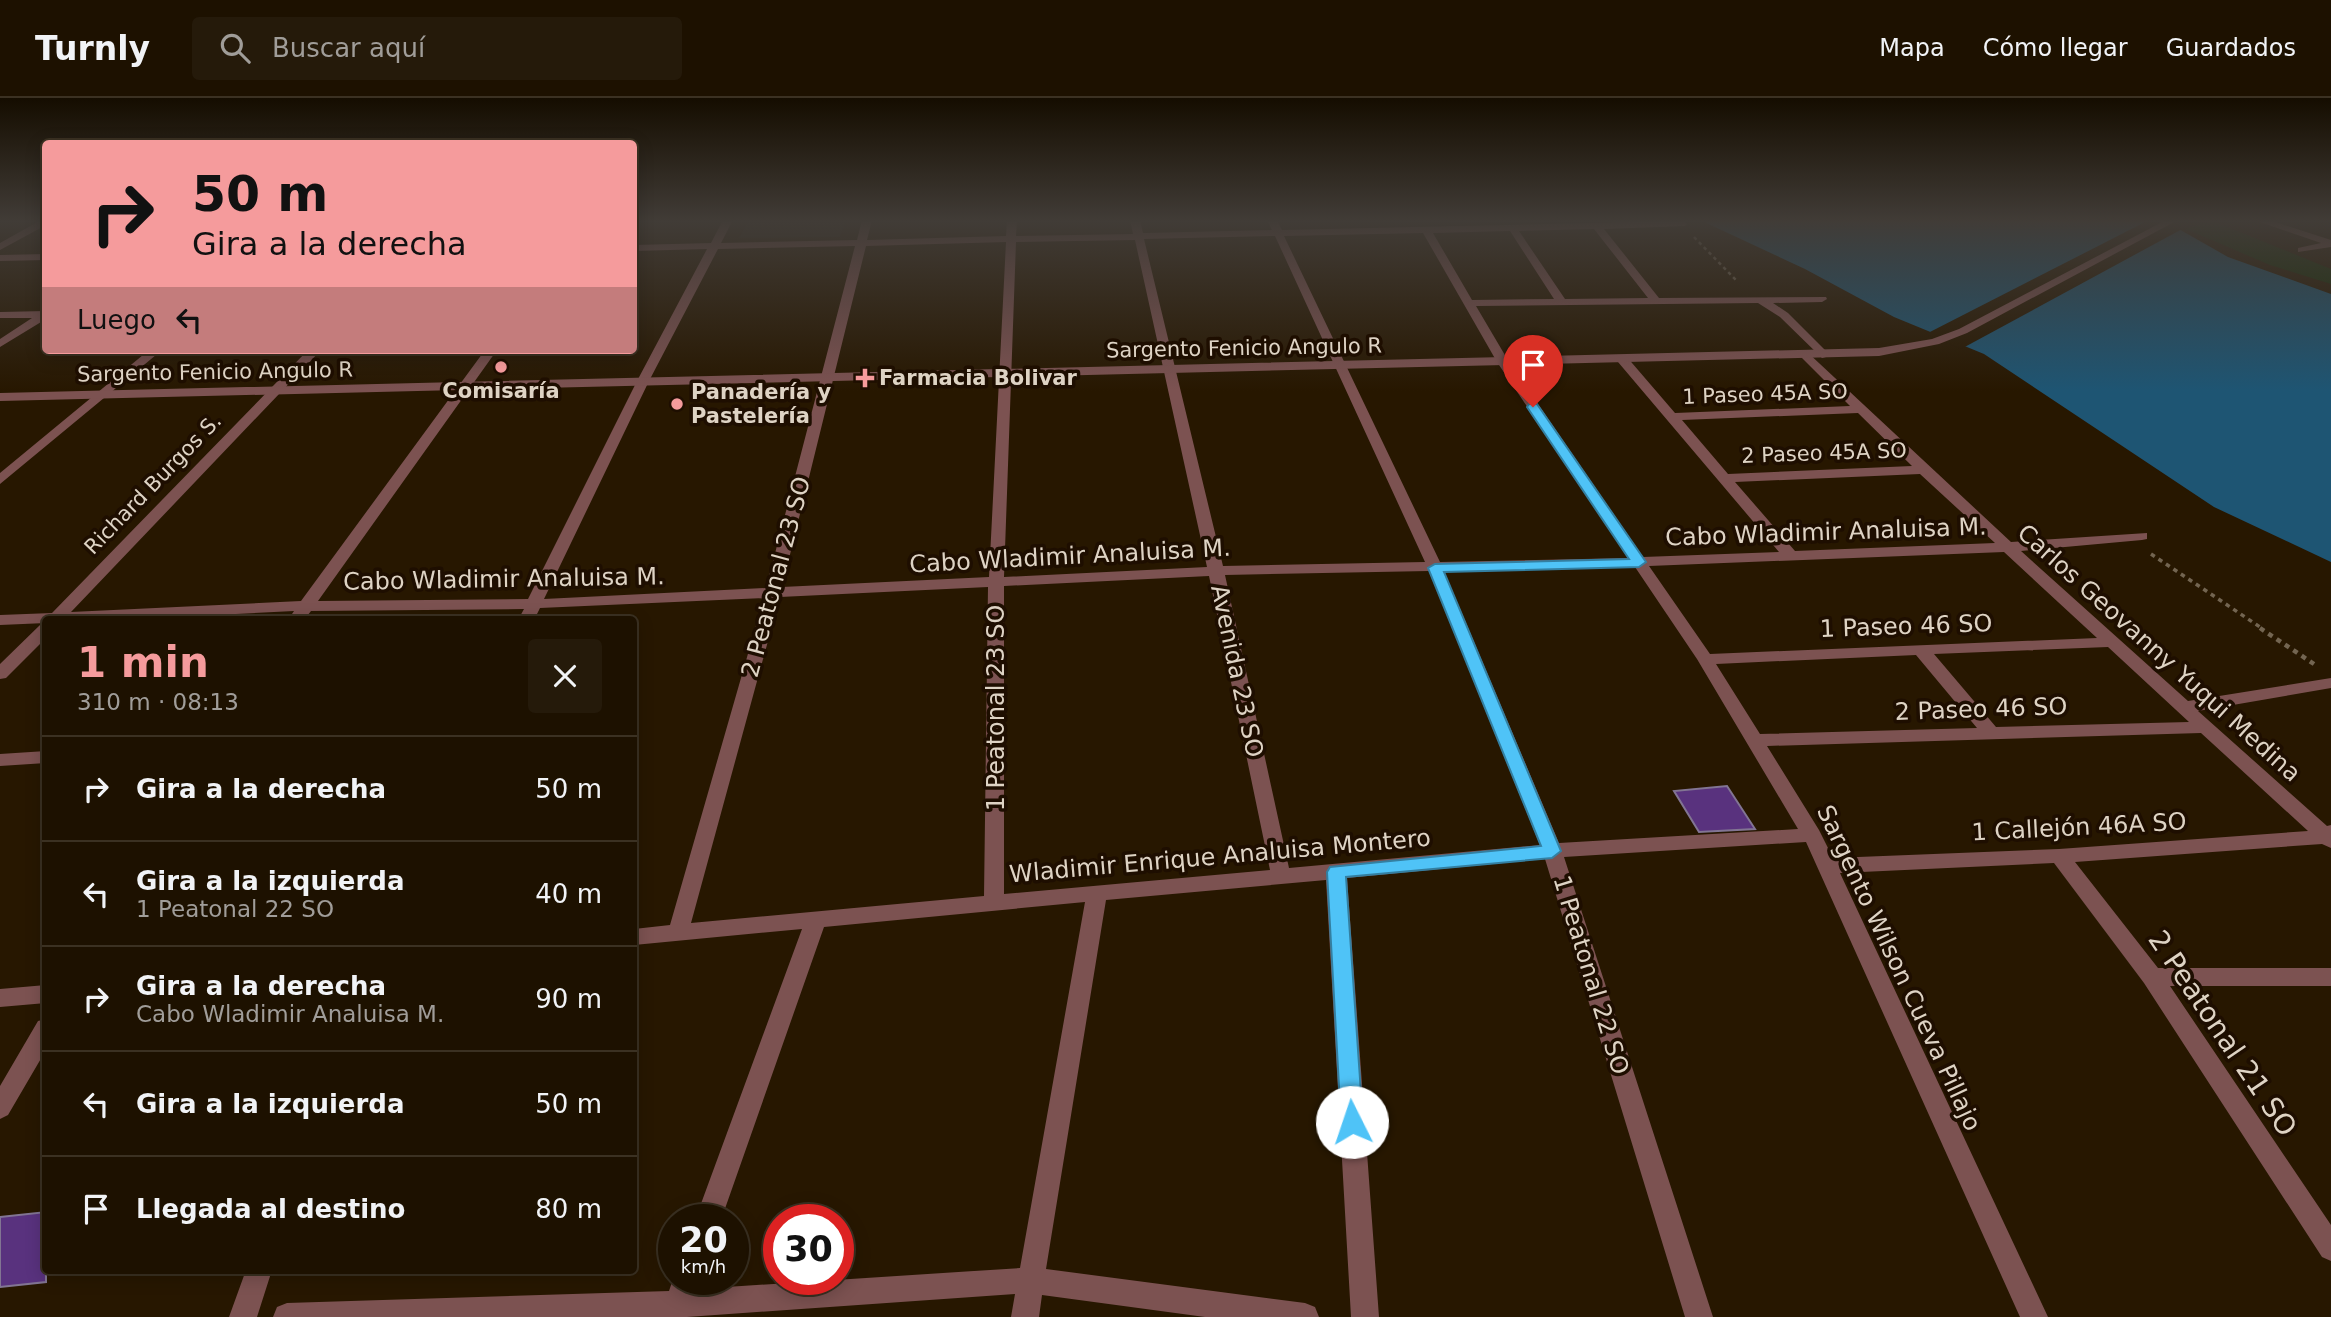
<!DOCTYPE html>
<html lang="es">
<head>
<meta charset="utf-8">
<style>
	:root { --surface:#1d1100; --page:#251a0a; --text:#f1f3f6; --muted:#a09d99; --line:#3b3122; --accent:#f59b9c }
	body { margin:0; font-family:"DejaVu Sans",sans-serif; background:var(--page); color:var(--text); height:100vh; display:flex; flex-direction:column; font-size:26px; white-space:nowrap }
	* { box-sizing:border-box; margin:0 }
	p { font-size:23px; color:var(--muted) }
	.icon { flex:none; width:38px; height:38px; fill:none; stroke:currentColor; stroke-width:2; stroke-linecap:round; stroke-linejoin:round }
	.map { position:relative; flex:1; overflow:hidden }
	.details { position:absolute; left:42px; top:518px; width:595px; height:658px; display:flex; flex-direction:column; background:var(--surface); border-radius:7px; box-shadow:0 4px 18px #0003,0 0 0 2px var(--line) }
	.details>* { flex:none }
	.guide { position:absolute; left:42px; top:42px; width:595px; height:214px; border-radius:7px; box-shadow:0 4px 18px #0003,0 0 0 2px var(--line); background:#f59b9c; color:#111; overflow:hidden }
	.speed { position:absolute; left:658px; top:1106px; display:flex; gap:14px; font-size:35px; font-weight:700; text-align:center }
	.speed>* { display:grid; place-content:center; width:91px; height:91px; border-radius:50%; background:var(--surface); box-shadow:0 4px 18px #0003,0 0 0 2px var(--line); line-height:1 }
	.speed small { font-size:18px; font-weight:400 }
	.speed .limit { border:10px solid #d22; background:#fff; color:#111 }
	.pin { position:absolute; display:grid; place-items:center; width:60px; height:60px; color:#fff; margin:-72px -30px; border-radius:50% 50% 50% 0; rotate:-45deg; box-shadow:0 0 7px #0007 }
	.pin .icon { rotate:45deg }
	.me { position:absolute; width:77px; margin:-38px; rotate:356deg; stroke-linejoin:round; filter:drop-shadow(0 0 5px #0008) }
	.turn { display:flex; align-items:center; gap:24px; height:147px; padding:0 35px; font-size:32px }
	.turn .icon { width:91px; height:91px; stroke-width:2.5 }
	.turn b { display:block; font-size:49px; line-height:60px }
	.then { display:flex; align-items:center; height:66px; padding:0 35px; background:#0003; gap:14px; font-size:26px }
	.round { display:grid; place-items:center; flex:none; width:74px; height:74px; border-radius:7px; background:var(--page) }
	.overview { display:flex; align-items:center; justify-content:space-between; height:119px; padding:0 35px }
	h1 { font-size:42px; font-weight:700; line-height:52px; color:var(--accent) }
	ul { padding:0; list-style:none }
	li { display:flex; align-items:center; gap:21px; height:105px; padding:0 35px; border-top:2px solid var(--line) }
	li div { flex:1 }
	li b { display:block; font-size:26px }
	li em { font-style:normal }
	header { display:flex; align-items:center; gap:42px; box-sizing:border-box; height:98px; padding:0 35px; background:var(--surface); border-bottom:2px solid var(--line) }
	header strong { font-size:33px }
	nav { display:flex; gap:38px; margin-inline-start:auto; font-size:24px }
	.search { width:490px; height:63px; background:var(--page); display:flex; align-items:center; gap:18px; box-sizing:border-box; padding:0 24px; border-radius:7px; color:var(--muted); font-size:26px }
	.map>svg:first-child { display:block }
	.education { fill:#282111 }
	.green { fill:#142c04 }
	.water { fill:#1e5573 }
	.pier { fill:#271700 }
	.building { fill:#59327e; stroke:#827593; stroke-width:2 }
	.lines { fill:none; stroke-linecap:round; stroke-linejoin:round }
	.path-far2 { stroke:#736551; stroke-width:2.5; stroke-dasharray:3.5 3.5; stroke-linecap:butt }
	.path-far1 { stroke:#736551; stroke-width:3.5; stroke-dasharray:4.5 4.5; stroke-linecap:butt }
	.path { stroke:#736551; stroke-width:4.5; stroke-dasharray:5 5; stroke-linecap:butt }
	.minor { fill:#7c5251; fill-rule:evenodd }
	.tertiary { fill:#7c5251; fill-rule:evenodd }
	.route { fill:#4fc3f7; stroke:#337fa1; stroke-width:2 }
	.poi-dot { fill:#f59b9c; stroke:#1e0e00; stroke-width:2.5 }
	.labels { text-anchor:middle; stroke-width:7; stroke-linejoin:round; paint-order:stroke }
	.far-street-label { font-size:21px; fill:#ded3c4; stroke:#1e0e00 }
	.far-poi-label { font-size:21px; font-weight:bold; fill:#ded3c4; stroke:#1e0e00; text-anchor:start }
	.street-label { font-size:24px; fill:#ded3c4; stroke:#1e0e00 }
	.near-street-label { font-size:28px; fill:#ded3c4; stroke:#1e0e00 }
</style>
</head>
<body>
<header>
<strong>Turnly</strong>
<div class="search"><svg class="icon" aria-label="search" viewBox="0 0 24 24"><circle cx="10" cy="10" r="6"/><path d="M15 15l6 6"/></svg>Buscar aquí</div>
<nav><a>Mapa</a><a>Cómo llegar</a><a>Guardados</a></nav>
</header>
<div class="map">
<svg width="2331" height="1219" viewBox="0 0 2331 1219">
	<rect width="100%" height="100%" fill="#271700"/>
	<path class="education" d="M749 122H846L840 139 739 140Z"/>
	<path class="green" d="M2210 122 2331 171V186L2270 167 2186 131Z"/>
	<path class="water" d="M1700 122H2163L2228 159 2331 196V464L2214 409 1984 256 1894 219 1805 171Z"/>
	<path class="pier" d="M2149 122H2170L2184 130 1961 251 1926 236Z"/>
	<path class="building" d="M1727 688 1755 731 1699 734 1674 693Z
		M46 1114V1184L0 1189V1119Z"/>
	<g class="lines">
		<path class="path-far2" d="M1694 139 1737 183"/>
		<path class="path-far1" d="M2151 456 2263 531"/>
		<path class="path" d="M2260 530 2314 566"/>
		<path class="minor" d="M41 122H46V127L0 152V145Z
			M723 122H733L721 145 857 142 862 122H872L867 142 1006 138 1007 122H1017L1016 138 1133 136 1130 122H1140L1143 135 1272 132 1267 122H1277L1282 132 1682 123 1687 126 1685 128 1604 131 1659 200 1826 199 1827 201 1822 204 1773 205 1788 215 1826 253V259L1822 260 1780 219 1758 205 1476 208 1509 264 1643 459 1779 454 1618 264V258H1626L1675 315 1850 308 1801 259V253L1805 252 2011 444 2147 435V441L2142 442 2021 453 2188 603 2331 580V590L2198 613 2327 728 2331 727V750L2322 746 2075 764 2158 870H2331V888H2170L2331 1127V1163L2322 1159 2144 885 2054 765 1840 775 2048 1219H2020L1806 744 1564 759 1713 1219H1685L1545 761 1347 780 1379 1219H1351L1326 782 1106 802 1046 1171 1305 1205 1315 1209 1319 1219H1205L1042 1197 1039 1219H1011L1015 1196 687 1219H273L277 1209 287 1205 669 1193 674 1178V1181H699L696 1191 1020 1170 1085 804 824 829 721 1122H695L802 831 634 847V831L670 827 764 500 540 510 534 522H518L524 511 311 513 304 522H288L294 513 115 522H46V525L0 527V517L52 515 308 252H321L71 514 301 503 485 252H497L318 503 528 501 637 283 707 151 634 153V147L711 145ZM1594 131 1648 200 1565 201 1519 133ZM1510 133 1554 201 1472 202 1433 135ZM1423 135 1497 264 1629 460 1440 464 1284 138ZM1275 138 1425 464 1223 468 1144 141ZM1135 142 1207 469 1004 479 1016 144ZM1006 144 989 479 782 489 866 148ZM855 148 766 490 544 501 649 283 718 151ZM1858 315 1912 368 1728 376 1682 322ZM1920 376 1995 445 1795 453 1735 384ZM2004 454 2097 540 1710 556 1649 468ZM1635 469 1697 561 1798 731 1559 745 1444 473ZM1429 473 1540 747 1289 770 1225 477ZM1209 478 1270 772 1004 796V488ZM988 489 984 798 691 825 780 499ZM2108 549 2189 624 1996 629 1934 556ZM1916 557 1977 630 1760 636 1716 566ZM2201 635 2308 733 2059 751 1833 760 1819 732 1767 648Z
			M2254 122H2269L2331 142V149L2298 154V150L2321 145Z
			M46 156V162L0 163V157Z
			M46 213V221L0 249V241L32 220H0V214Z
			M149 252H162L0 386V375Z
			M46 525V540L6 580 0 581V566L40 527Z
			M46 653V665L0 668V656Z
			M46 887V905L0 909V891Z
			M46 921V952L8 1017 0 1021V988L38 923Z
			M246 1172H272L257 1219H229Z"/>
		<path class="tertiary" d="M2166 122H2178L1967 235 1939 246 1879 258 0 303V295L1879 250 1932 241 1959 231Z"/>
	</g>
	<linearGradient id="sky" x2="0" y2="1"><stop stop-color="#150d00"/><stop offset="0.42" stop-color="#413c37"/><stop offset="1" stop-color="#413c37" stop-opacity="0"/></linearGradient>
	<rect width="2331" height="293" fill="url(#sky)"/>
	<path class="route" d="M1529 306H1537L1646 464 1639 469 1444 474 1561 753 1552 760 1346 779 1363 1024 1360 1031 1352 1034 1344 1031 1341 1024 1327 774 1330 769 1541 748 1428 470 1435 466 1629 461 1527 309Z"/>
	<g class="poi-dot">
		<circle cx="501" cy="269" r="7"/>
		<path d="M861.5 269.5h7v7h7v7h-7v7h-7v-7h-7v-7h7z"/>
		<circle cx="677" cy="306" r="7"/>
	</g>
	<g class="labels">
		<g class="far-street-label">
			<text transform="translate(1244 250) rotate(-1)" y="7">Sargento Fenicio Angulo R</text>
			<text transform="translate(215 274) rotate(-1)" y="7">Sargento Fenicio Angulo R</text>
			<text transform="translate(1765 296) rotate(-2)" y="7">1 Paseo 45A SO</text>
			<text transform="translate(1824 355) rotate(-2)" y="7">2 Paseo 45A SO</text>
			<text transform="translate(153 386) rotate(-46)" y="7">Richard Burgos S.</text>
		</g>
		<g class="far-poi-label">
			<text x="879" y="287">Farmacia Bolivar</text>
			<text x="501" y="300" text-anchor="middle">Comisaría</text>
			<text x="691" y="301">Panadería y<tspan x="691" dy="24">Pastelería</tspan></text>
		</g>
		<g class="street-label">
			<text transform="translate(1826 434) rotate(-2)" y="8">Cabo Wladimir Analuisa M.</text>
			<text transform="translate(1070 458) rotate(-3)" y="8">Cabo Wladimir Analuisa M.</text>
			<text transform="translate(776 479) rotate(-75)" y="8">2 Peatonal 23 SO</text>
			<text transform="translate(504 481) rotate(-1)" y="8">Cabo Wladimir Analuisa M.</text>
			<text transform="translate(1906 528) rotate(-2)" y="8">1 Paseo 46 SO</text>
			<text transform="translate(2159 555) rotate(42)" y="8">Carlos Geovanny Yuqui Medina</text>
			<text transform="translate(1237 573) rotate(78)" y="8">Avenida 23 SO</text>
			<text transform="translate(996 610) rotate(-90)" y="8">1 Peatonal 23 SO</text>
			<text transform="translate(1981 611) rotate(-2)" y="8">2 Paseo 46 SO</text>
			<text transform="translate(2079 729) rotate(-3)" y="8">1 Callejón 46A SO</text>
			<text transform="translate(1220 758) rotate(-5)" y="8">Wladimir Enrique Analuisa Montero</text>
			<text transform="translate(1899 870) rotate(65)" y="8">Sargento Wilson Cueva Pillajo</text>
			<text transform="translate(1591 877) rotate(73)" y="8">1 Peatonal 22 SO</text>
		</g>
		<g class="near-street-label">
			<text transform="translate(2223 935) rotate(56)" y="10">2 Peatonal 21 SO</text>
		</g>
	</g>
</svg>
<div class="speed"><div>20<small>km/h</small></div><div class="limit">30</div></div>
<div class="pin" style="left:1533px;top:309px;background:#d93025"><svg class="icon" aria-label="arrive" viewBox="0 0 24 24"><path d="M6 21V4h12l-3 4 3 4H6"/></svg></div>
<svg class="me" style="left:1352px;top:1024px" viewBox="-20 -20 40 40"><circle r="19" fill="#fff"/><path d="M0-13L10 11 0 6-10 11z" fill="#4fc3f7"/></svg>
<div class="guide">
<div class="turn"><svg class="icon" aria-label="right" viewBox="0 0 24 24"><path d="M7 20v-9h11M14 6l5 5-5 5"/></svg><div><b>50 m</b>Gira a la derecha</div></div>
<div class="then">Luego<svg class="icon" aria-label="left" viewBox="0 0 24 24"><path d="M17 20v-9H6M10 6l-5 5 5 5"/></svg></div>
</div>
<section class="details">
<div class="overview"><div><h1>1 min</h1><p>310 m · 08:13</p></div><a class="round"><svg class="icon" aria-label="close" viewBox="0 0 24 24"><path d="M6 6l12 12M18 6L6 18"/></svg></a></div>
<ul>
<li><svg class="icon" aria-label="right" viewBox="0 0 24 24"><path d="M7 20v-9h11M14 6l5 5-5 5"/></svg><div><b>Gira a la derecha</b></div><em>50 m</em></li>
<li><svg class="icon" aria-label="left" viewBox="0 0 24 24"><path d="M17 20v-9H6M10 6l-5 5 5 5"/></svg><div><b>Gira a la izquierda</b><p>1 Peatonal 22 SO</p></div><em>40 m</em></li>
<li><svg class="icon" aria-label="right" viewBox="0 0 24 24"><path d="M7 20v-9h11M14 6l5 5-5 5"/></svg><div><b>Gira a la derecha</b><p>Cabo Wladimir Analuisa M.</p></div><em>90 m</em></li>
<li><svg class="icon" aria-label="left" viewBox="0 0 24 24"><path d="M17 20v-9H6M10 6l-5 5 5 5"/></svg><div><b>Gira a la izquierda</b></div><em>50 m</em></li>
<li><svg class="icon" aria-label="arrive" viewBox="0 0 24 24"><path d="M6 21V4h12l-3 4 3 4H6"/></svg><div><b>Llegada al destino</b></div><em>80 m</em></li>
</ul>
</section>
</div>
</body>
</html>
